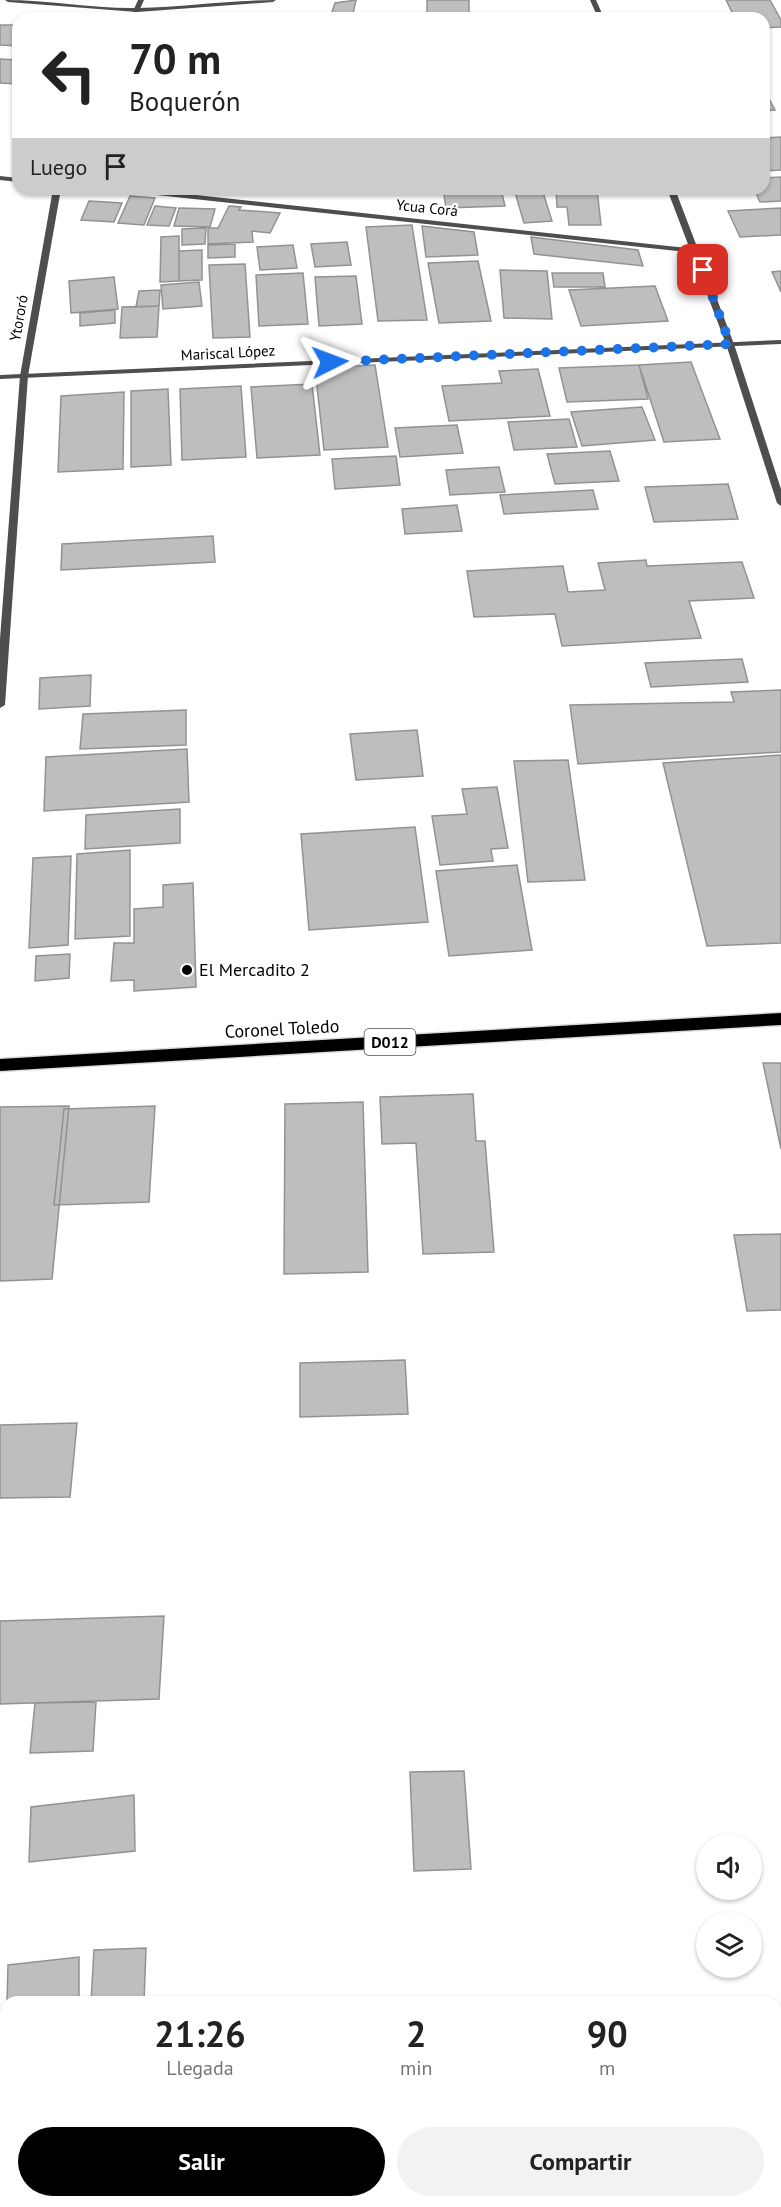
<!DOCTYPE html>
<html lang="es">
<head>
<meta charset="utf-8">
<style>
	:root { --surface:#fff; --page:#f2f2f2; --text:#222; --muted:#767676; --accent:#000 }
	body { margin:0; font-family:"PT Sans",sans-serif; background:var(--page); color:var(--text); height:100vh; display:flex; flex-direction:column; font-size:22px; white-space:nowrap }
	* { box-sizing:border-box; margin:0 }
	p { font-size:20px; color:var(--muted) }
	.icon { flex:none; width:33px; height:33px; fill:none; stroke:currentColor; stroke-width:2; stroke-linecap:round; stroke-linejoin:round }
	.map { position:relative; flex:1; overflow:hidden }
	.sheet { position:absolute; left:0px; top:1996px; width:782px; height:212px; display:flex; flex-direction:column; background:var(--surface); border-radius:18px 18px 0 0; box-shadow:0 2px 4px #0004 }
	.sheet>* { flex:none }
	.banner { position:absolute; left:12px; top:12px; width:758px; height:183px; border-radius:18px; box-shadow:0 2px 4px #0004; background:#fff; color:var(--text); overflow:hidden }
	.controls { position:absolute; left:696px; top:1834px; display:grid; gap:12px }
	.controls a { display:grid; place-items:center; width:66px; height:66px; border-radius:50%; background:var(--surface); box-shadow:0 2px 4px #0004; font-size:30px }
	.pin { position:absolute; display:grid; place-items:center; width:51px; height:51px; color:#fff; margin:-26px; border-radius:12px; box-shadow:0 3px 9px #0006 }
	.me { position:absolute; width:66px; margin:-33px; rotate:87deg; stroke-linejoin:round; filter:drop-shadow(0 0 4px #0008) }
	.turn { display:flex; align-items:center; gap:21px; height:126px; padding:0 18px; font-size:27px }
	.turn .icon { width:78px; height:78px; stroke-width:2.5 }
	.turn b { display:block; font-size:42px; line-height:51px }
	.then { display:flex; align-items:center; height:57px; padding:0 18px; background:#0003; gap:12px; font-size:22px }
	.eta { display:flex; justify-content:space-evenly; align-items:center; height:102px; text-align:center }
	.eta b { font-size:36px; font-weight:700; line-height:42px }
	.action { display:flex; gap:12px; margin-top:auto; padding:12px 18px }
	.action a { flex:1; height:69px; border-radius:36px; background:var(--accent); color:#fff; font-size:24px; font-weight:700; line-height:69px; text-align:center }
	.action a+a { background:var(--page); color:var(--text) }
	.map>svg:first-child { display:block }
	.building { fill:#bebebe; stroke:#929292; stroke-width:1.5 }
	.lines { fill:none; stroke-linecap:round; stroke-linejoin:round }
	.primary-casing { stroke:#dbdbdb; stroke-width:3 }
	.minor { fill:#4e4e4e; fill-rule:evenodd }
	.tertiary { fill:#4e4e4e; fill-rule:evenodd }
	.primary { fill:#000; fill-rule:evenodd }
	.route { stroke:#1a73e8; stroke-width:10; stroke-dasharray:0 18 }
	.poi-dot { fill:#000; stroke:#fff; stroke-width:2 }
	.labels { text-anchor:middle; stroke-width:4.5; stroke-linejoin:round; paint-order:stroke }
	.far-street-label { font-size:15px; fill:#000; stroke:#fff }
	.shield { fill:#fff; stroke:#4c4c4c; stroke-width:1.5 }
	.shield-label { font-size:16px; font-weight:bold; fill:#000 }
	.poi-label { font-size:18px; fill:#000; stroke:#fff; text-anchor:start }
	.street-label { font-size:18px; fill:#000; stroke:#fff }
</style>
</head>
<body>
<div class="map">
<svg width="781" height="2207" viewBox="0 0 781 2207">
	<rect width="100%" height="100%" fill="#fff"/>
	<path class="building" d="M356 0 352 18H330L335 3Z
		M427 0H469V18H427Z
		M726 0H770L781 20V27L764 28V18H735Z
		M477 15 552 16V18H477Z
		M0 25H18V46L0 45Z
		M0 59 18 60V84L0 83Z
		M764 89 775 110 764 111Z
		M781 137V170L764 171V138Z
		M781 177V201L760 202 754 189H764V178Z
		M443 189H501L505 206 446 208Z
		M514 189H542L552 221 524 223Z
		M556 189H597L601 225H569L567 207H557Z
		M130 196 155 198 144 225 118 223Z
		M89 201 122 203 114 222 81 220Z
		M155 206 176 208 169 226 147 225Z
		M229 206 241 207 239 210 280 213 270 233 252 231 253 242 208 244V228H218Z
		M179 208 215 209 210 227 174 226Z
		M781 208V235L740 237 728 211Z
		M412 225 427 320 378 321 366 227Z
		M422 226 474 232 478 255 426 257Z
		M206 228 205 244 182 245V229Z
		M179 236V281L160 282 161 237Z
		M531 237 638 250 643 266 534 254Z
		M347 242 351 265 315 267 311 244Z
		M235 244V257L208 258V245Z
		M293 245 297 268 260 270 257 247Z
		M202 250V280L179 281V251Z
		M478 261 491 321 439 323 428 263Z
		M245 264 250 337 213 338 209 265Z
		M500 270 547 271 552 319 504 318Z
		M781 271V292L772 272Z
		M303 273 308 324 259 326 256 275Z
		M552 273H603L605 287H554Z
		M356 276 362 324 319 326 315 277Z
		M114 277 118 309 71 313 69 281Z
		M199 282 202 306 163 309 161 285Z
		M655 286 668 321 581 326 569 290Z
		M160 290 159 306 136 307 139 291Z
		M159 306 157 337 120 338 122 307Z
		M115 310V323L80 326V313Z
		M691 362 720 439 664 442 639 365Z
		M375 365 388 447 324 450 315 368Z
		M639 365 648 399 567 402 559 368Z
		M538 369 550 416 449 421 442 386 502 383 499 371Z
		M312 384 320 455 257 458 251 387Z
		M241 386 246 457 182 460 180 389Z
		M168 389 171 465 131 467V391Z
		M124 392 123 469 58 472 61 396Z
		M642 407 655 440 582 446 571 412Z
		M569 419 577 447 514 450 508 422Z
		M457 425 463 453 400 457 395 428Z
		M610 451 619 481 555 484 547 454Z
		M396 456 400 485 335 489 332 459Z
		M499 467 505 492 450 495 446 470Z
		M728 484 738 519 654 522 645 487Z
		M593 490 598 509 504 514 500 495Z
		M457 505 462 531 405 534 402 509Z
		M213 536 215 562 61 570 62 544Z
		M646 560 647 566 742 562 754 598 689 601 701 638 562 646 555 614 474 617 467 571 563 566 568 592 605 590 598 563Z
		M742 659 748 682 651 687 645 663Z
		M91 675 90 706 39 709 40 678Z
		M781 690V752L578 764 570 705 734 702 731 692Z
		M186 710V745L80 749 83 714Z
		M417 730 423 776 356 780 350 734Z
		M187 749 189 802 44 811 46 757Z
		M781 755V943L707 946 663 763Z
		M568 760 585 880 528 882 514 761Z
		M497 787 508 848 491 849 493 861 440 865 432 816 467 814 462 789Z
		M180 809V843L85 849 86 815Z
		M415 827 428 922 309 930 301 834Z
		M130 850V936L75 939 77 854Z
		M71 856 68 945 29 948 33 858Z
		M517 865 532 950 449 956 436 871Z
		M193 883 196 987 134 991V980L111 981 114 943H134V909L163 907V885Z
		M70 954 69 978 35 981 36 956Z
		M763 1063H781V1149Z
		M473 1094 476 1141H485L494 1252 423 1254 416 1143 382 1144 380 1097Z
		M363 1102 368 1272 284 1274 285 1104Z
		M69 1106 52 1279 0 1281V1107Z
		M155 1106 149 1202 54 1205 64 1109Z
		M781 1234V1310L747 1311 734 1235Z
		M405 1360 408 1414 300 1417V1363Z
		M77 1423 70 1497 0 1498V1425Z
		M164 1616 159 1699 0 1704V1621Z
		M96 1702 93 1751 30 1753 35 1703Z
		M464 1771 471 1869 414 1871 410 1772Z
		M134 1795 135 1851 29 1862 31 1807Z
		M146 1948 144 2002H91L94 1950Z
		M79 1957V2002H7L8 1965Z
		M0 2026H6V2086H0Z
		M6 2157V2202H53V2207H0V2159Z
		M53 2202H132L133 2207H53Z
		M214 2202H320V2207H214Z
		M432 2202H524V2207H432Z"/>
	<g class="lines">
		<defs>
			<path id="primary" d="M781 1013V1025L0 1071V1059Z"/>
		</defs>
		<use href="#primary" class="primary-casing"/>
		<path class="minor" d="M5 0C49 0 95 9 138 8 184 7 230 0 276 0L273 2 137 12 8 2Z
			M0 176 18 178V182L0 180Z
			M116 189H140L696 249 700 251 696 253 120 191Z
			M781 340V344L0 379V375Z"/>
		<path class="tertiary" d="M138 0H144L136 18H130Z
			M590 0H596L604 18H598Z
			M53 189H61L28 376 5 705 0 708V639L20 376Z
			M667 189H675L734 344 781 489V506L777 503 726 344Z"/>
		<use href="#primary" class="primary"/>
	</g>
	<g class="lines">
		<path class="route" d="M330 362 730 344 703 270"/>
	</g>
	<circle class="poi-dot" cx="187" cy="970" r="6"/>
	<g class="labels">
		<g class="far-street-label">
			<text transform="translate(427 208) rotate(6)" y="5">Ycua Corá</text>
			<text transform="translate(19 318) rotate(-80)" y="5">Ytororó</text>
			<text transform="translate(228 353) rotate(-3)" y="5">Mariscal López</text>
		</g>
		<rect class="shield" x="364.5" y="1029" width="51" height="26" rx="4.5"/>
		<g class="shield-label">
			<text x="390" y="1048">D012</text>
		</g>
		<g class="poi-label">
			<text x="199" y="976">El Mercadito 2</text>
		</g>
		<g class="street-label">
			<text transform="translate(282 1029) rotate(-3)" y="6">Coronel Toledo</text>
		</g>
	</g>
</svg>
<div class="controls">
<a><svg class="icon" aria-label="sound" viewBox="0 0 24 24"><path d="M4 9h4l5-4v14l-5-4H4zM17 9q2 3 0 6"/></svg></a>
<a><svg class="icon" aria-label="layers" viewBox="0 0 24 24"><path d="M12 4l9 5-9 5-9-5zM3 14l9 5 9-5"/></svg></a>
</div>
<div class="pin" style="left:703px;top:270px;background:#d93025"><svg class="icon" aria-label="arrive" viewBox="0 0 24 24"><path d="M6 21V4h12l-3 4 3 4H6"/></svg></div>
<svg class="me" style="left:330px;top:362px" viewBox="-20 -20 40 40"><path d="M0-17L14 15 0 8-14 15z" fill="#1a73e8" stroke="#fff" stroke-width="4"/></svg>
<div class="banner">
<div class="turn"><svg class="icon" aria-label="left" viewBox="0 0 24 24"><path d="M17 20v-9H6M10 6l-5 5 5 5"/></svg><div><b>70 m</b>Boquerón</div></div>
<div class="then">Luego<svg class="icon" aria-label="arrive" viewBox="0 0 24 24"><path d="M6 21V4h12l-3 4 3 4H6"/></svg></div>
</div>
<section class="sheet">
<div class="eta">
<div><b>21:26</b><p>Llegada</p></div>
<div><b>2</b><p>min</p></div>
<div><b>90</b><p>m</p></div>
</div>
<div class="action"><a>Salir</a><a>Compartir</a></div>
</section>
</div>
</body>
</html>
